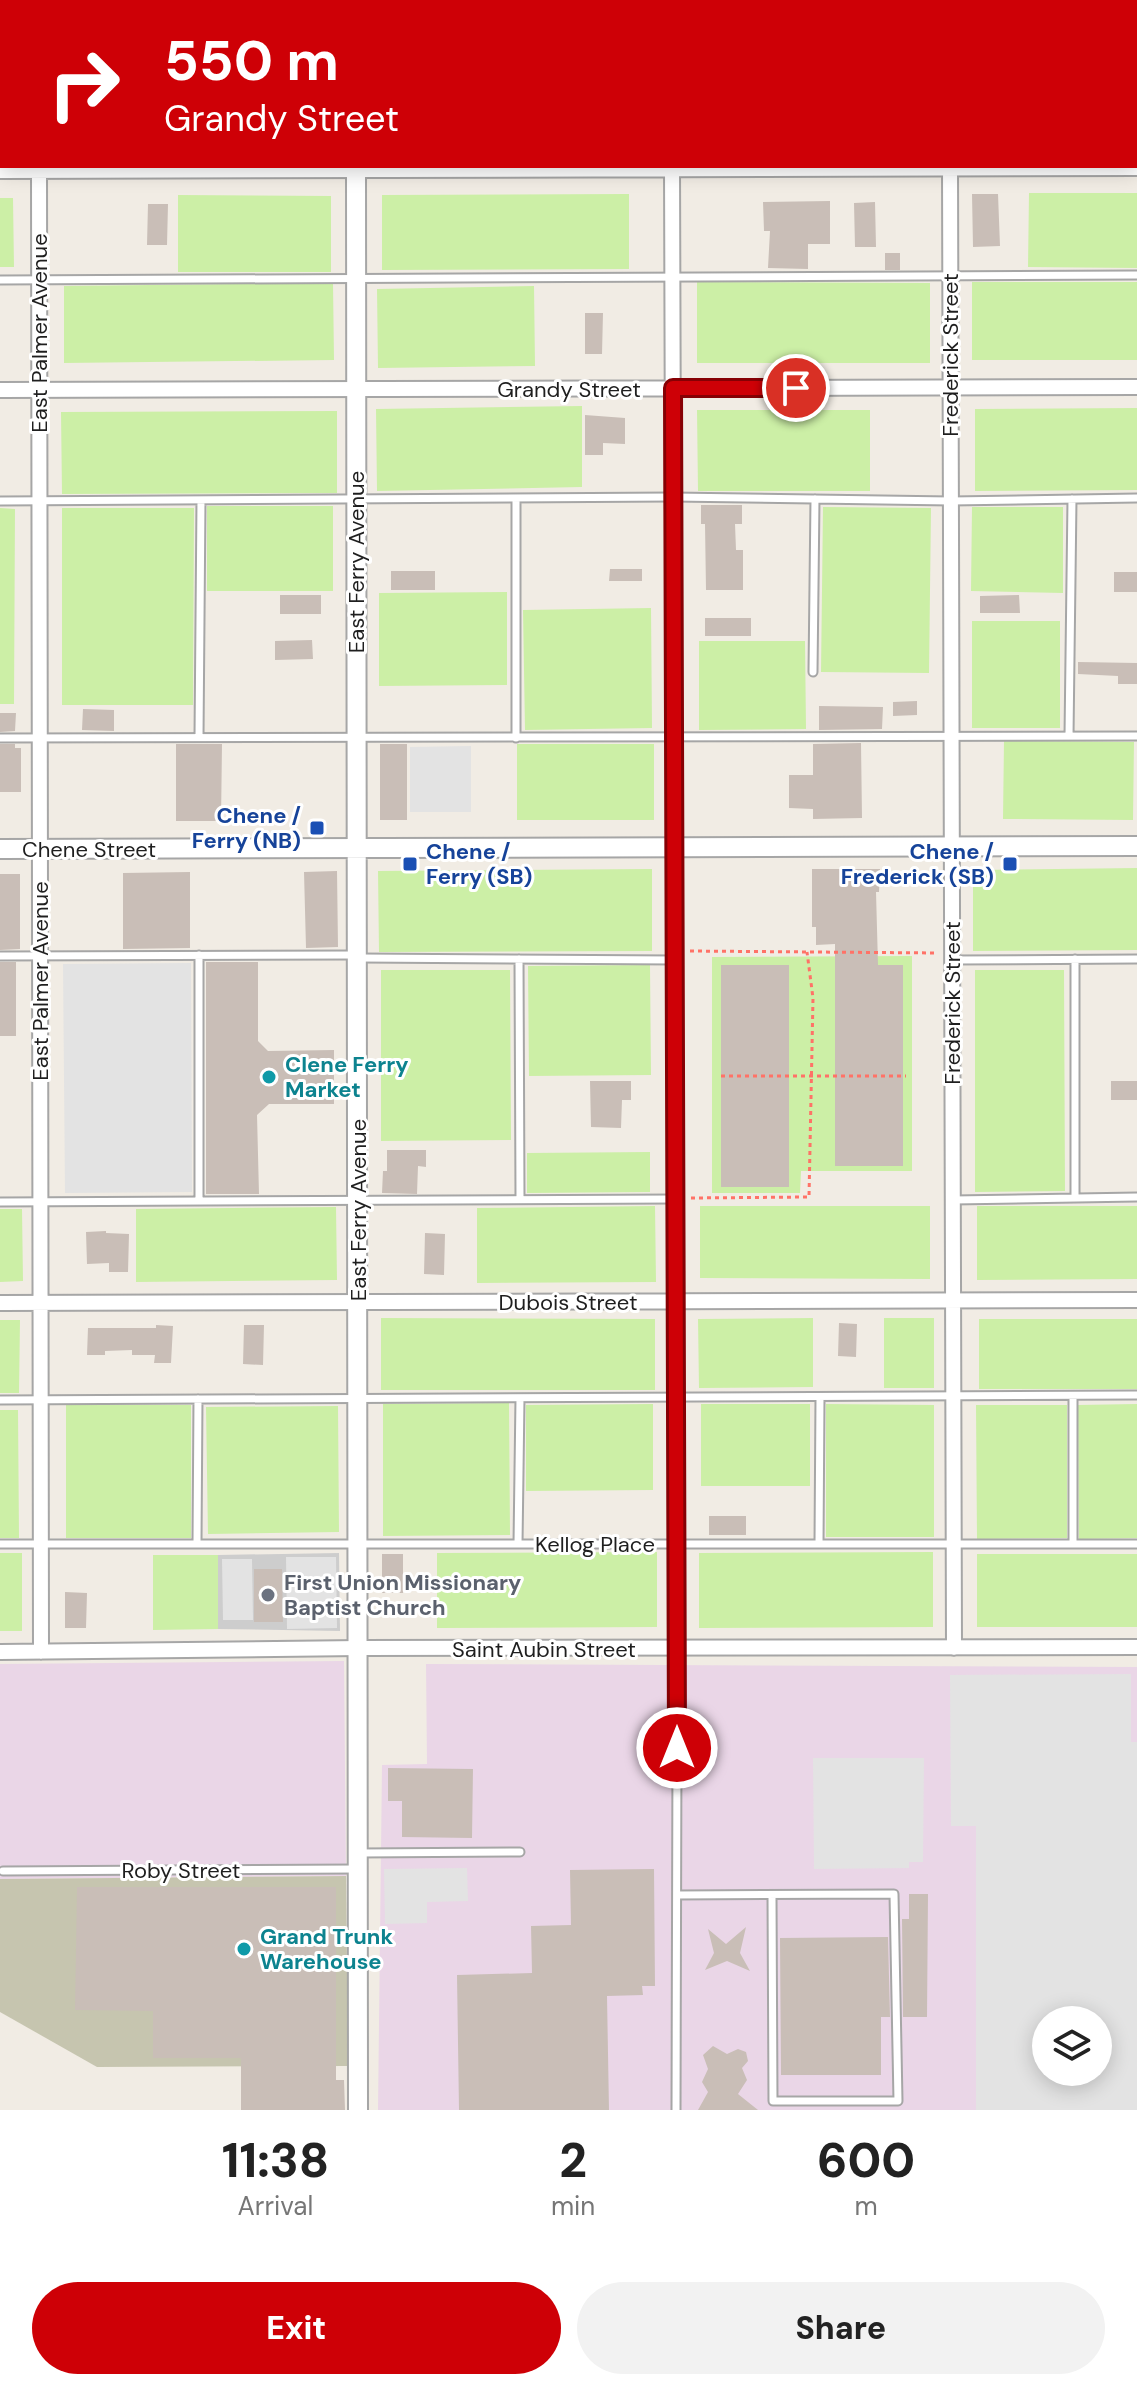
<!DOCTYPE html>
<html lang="en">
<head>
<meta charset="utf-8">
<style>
	:root { --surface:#fff; --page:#f2f2f2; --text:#222; --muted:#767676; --accent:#ce0006 }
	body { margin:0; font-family:"DM Sans",sans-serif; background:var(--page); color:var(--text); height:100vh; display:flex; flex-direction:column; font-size:30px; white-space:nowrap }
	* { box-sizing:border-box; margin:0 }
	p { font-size:26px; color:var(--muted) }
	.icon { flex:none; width:44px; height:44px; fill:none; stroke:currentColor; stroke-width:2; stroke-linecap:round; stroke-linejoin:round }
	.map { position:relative; height:2110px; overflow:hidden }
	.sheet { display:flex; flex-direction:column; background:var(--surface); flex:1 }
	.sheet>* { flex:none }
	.hud { position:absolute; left:0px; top:0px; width:1138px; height:168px; box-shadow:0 4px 20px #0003; background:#ce0006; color:#fff; overflow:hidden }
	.fabs { position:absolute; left:1032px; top:2006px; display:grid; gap:16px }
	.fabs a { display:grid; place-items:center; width:80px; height:80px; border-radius:50%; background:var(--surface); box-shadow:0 4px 20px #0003; font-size:40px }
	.pin { position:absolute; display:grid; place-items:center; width:68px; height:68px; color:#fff; margin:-34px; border:4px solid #fff; border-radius:50%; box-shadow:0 2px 8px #0007 }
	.me { position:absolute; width:88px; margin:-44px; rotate:0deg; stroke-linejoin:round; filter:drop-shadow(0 0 6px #0008) }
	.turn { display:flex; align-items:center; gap:28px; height:168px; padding:0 32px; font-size:36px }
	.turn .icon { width:104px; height:104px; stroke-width:2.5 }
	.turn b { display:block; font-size:56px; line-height:68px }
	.eta { display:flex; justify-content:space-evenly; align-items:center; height:136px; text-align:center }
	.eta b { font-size:48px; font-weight:800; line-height:56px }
	.cta { display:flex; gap:16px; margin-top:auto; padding:16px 32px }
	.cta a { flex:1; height:92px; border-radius:48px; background:var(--accent); color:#fff; font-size:32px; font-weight:800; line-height:92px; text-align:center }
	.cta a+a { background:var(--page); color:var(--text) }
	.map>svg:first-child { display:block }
	.industrial { fill:#ead6e7; fill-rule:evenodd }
	.religious { fill:#cdcdcd }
	.construction { fill:#c6c5af }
	.grass { fill:#ccefa6 }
	.parking { fill:#e3e3e3; fill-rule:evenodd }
	.building { fill:#c9beb7 }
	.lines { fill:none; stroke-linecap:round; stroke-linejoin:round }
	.service-casing { stroke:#a6a6a6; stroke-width:11 }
	.minor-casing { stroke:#a6a6a6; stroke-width:18 }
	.tertiary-casing { stroke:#a6a6a6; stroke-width:22 }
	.path { stroke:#ff7267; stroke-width:3; stroke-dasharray:4 4; stroke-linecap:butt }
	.service { stroke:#fff; stroke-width:7 }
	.minor { stroke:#fff; stroke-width:14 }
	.tertiary { stroke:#fff; stroke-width:18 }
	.route-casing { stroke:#860004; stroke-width:20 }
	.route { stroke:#ce0006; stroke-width:14 }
	.transit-dot { fill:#1a4fb4; stroke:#fff; stroke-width:3 }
	.culture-dot { fill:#0f9aa8; stroke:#fff; stroke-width:3 }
	.worship-dot { fill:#6b7280; stroke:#fff; stroke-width:3 }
	.labels { text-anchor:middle; stroke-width:6; stroke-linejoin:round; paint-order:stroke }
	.street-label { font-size:22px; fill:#1f1f1f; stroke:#fff }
	.transit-label { font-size:22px; font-weight:bold; fill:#164399; stroke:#fff; text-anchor:end }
	.culture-label { font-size:22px; font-weight:bold; fill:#0d838f; stroke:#fff; text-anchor:start }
	.worship-label { font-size:22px; font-weight:bold; fill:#5b616d; stroke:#fff; text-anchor:start }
</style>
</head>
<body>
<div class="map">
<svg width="1137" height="2110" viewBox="0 0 1137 2110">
	<rect width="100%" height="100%" fill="#f1ece4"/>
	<path class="industrial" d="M344 1661 346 1876 1 1879 0 1906V1664Z
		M426 1664 1137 1667V2110H378L382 1765 427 1764ZM1046 2020H1098V2072H1046Z"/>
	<path class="religious" d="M339 1553 340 1631 218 1629V1555Z"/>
	<path class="construction" d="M346 1876 348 2066 97 2067 0 2012V1879Z"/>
	<path class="grass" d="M59 0H334V2H59Z
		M378 0H653L378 2Z
		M695 0H929L695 2Z
		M1029 193H1137V268L1028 267Z
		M629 194V269L382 270V195Z
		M178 195 331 196V272H178Z
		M0 198H13L14 267H0Z
		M697 282 930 283V363H697Z
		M972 282H1137V360H972Z
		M333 283 334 360 64 363V286Z
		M534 286 535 366 378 368 377 289Z
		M582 406V487L377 491 376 409Z
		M1137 408V490L975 491V409Z
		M697 410H870V491H698Z
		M337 411V493L62 494 61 412Z
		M207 506H333V591H207Z
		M823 507 931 508 929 673 821 672Z
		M972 507H1063V593L971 591Z
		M0 508 15 509 14 704H0Z
		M62 508H194L193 705H62Z
		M507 592V685L379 686V593Z
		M651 608 652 728 525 730 523 610Z
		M972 621H1060V728H972Z
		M699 641H805L806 729 699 730Z
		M1004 741 1134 742 1133 820 1003 819Z
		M517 744H654V820H517Z
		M1137 868V950L973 951V870Z
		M652 869V951L379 952 378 871Z
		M912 956V1171H801L800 1193H712V957Z
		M650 965 651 1075 529 1076 528 966Z
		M381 970H510L511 1140 381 1141Z
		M975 970H1064L1065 1191 975 1192Z
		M650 1152V1192L527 1193V1153Z
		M655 1206 656 1282 477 1283V1208Z
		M700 1206H930V1279L700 1278Z
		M977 1206H1137V1279L977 1280Z
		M336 1207 337 1280 136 1282V1209Z
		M0 1209H22L23 1281 0 1282Z
		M381 1318 655 1319V1390H381Z
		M813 1318V1387L699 1388 698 1319Z
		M884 1318H934V1388H884Z
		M979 1319H1137V1389H979Z
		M0 1320H20L19 1393H0Z
		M509 1403 510 1535 383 1536V1404Z
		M653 1404V1490L526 1491V1405Z
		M701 1404H810V1486H701Z
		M826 1404 934 1405V1537H826Z
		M1137 1404V1538L1079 1539 1078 1405Z
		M66 1405H191V1538H66Z
		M976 1405H1067V1538L977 1539Z
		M338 1406 339 1532 208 1534 206 1407Z
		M0 1410H18L19 1538H0Z
		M657 1552V1627L437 1628V1553Z
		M933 1552V1627L699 1628V1553Z
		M0 1553H22V1631H0Z
		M977 1554H1137V1627H977Z
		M153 1555H218V1629L153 1630Z"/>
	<path class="parking" d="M471 746V812H410V747Z
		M191 963 192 1192 65 1193 63 964Z
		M286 1557H336L337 1628 287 1629Z
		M222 1559H252L253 1620H223Z
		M1131 1674V1742H1137V2110H976V1826H951L950 1675ZM1046 2020H1098V2072H1046Z
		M813 1758H924L923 1862H909V1868L814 1869Z
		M467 1868 468 1901 427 1902V1923L385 1924 384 1869Z"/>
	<path class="building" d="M972 194H998L1000 246 973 247Z
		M830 201V244H808V269L768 268 770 231H764L763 202Z
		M875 202 876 247H855L854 203Z
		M148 204H168L167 245H147Z
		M885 253H900V270H885Z
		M585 313H603L602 354H585Z
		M585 415 625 418V444L603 443V455H585Z
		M701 505H742V524H735L736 550H743V590H706L705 524H701Z
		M610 569H642V581H609Z
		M391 571H435V590H391Z
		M1114 572H1137V592H1114Z
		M280 595H321V614H280Z
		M1019 595 1020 613H980V596Z
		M705 618H751V636H705Z
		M312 640 313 659 275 660V641Z
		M1078 662 1137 663V684H1118V676L1078 674Z
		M917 701V715L893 716V702Z
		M819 706 883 707 882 729 819 730Z
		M83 709 114 710V731L82 730Z
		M0 713H16L15 731 0 732Z
		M861 743 862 818 813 819V809L789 808V775H813V744Z
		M0 744H15V748H21V792H0Z
		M176 744H222L221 821H176Z
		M380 744H407V820H380Z
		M812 869H880L879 892H876L878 965H903V1166H835V944L816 945V927H812Z
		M337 871 338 947 306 948 304 872Z
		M190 872V948L123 949V873Z
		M0 874H20V949L0 950Z
		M0 962H16V1036H0Z
		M206 962H258V1041L268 1051 334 1050V1104H269L257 1115 259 1194H206Z
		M721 965H789V1187H721Z
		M590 1081H631V1100H622L621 1128 591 1127Z
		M1111 1081H1137V1100H1111Z
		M387 1150H426V1167L418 1166 417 1194 382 1193 383 1171H387Z
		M106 1231V1233L129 1234 128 1272H109V1263L87 1264 86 1232Z
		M425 1233 445 1234 444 1275 424 1274Z
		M839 1323 857 1324 856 1357 838 1356Z
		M156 1325 173 1326 171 1363H154L155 1355H132V1350L105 1351V1355H87L88 1328H156Z
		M244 1325H264L263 1365 243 1364Z
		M709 1516H746V1535H709Z
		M382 1554H403V1593H382Z
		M254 1569H282L283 1622H254Z
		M65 1592 87 1593 86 1628H65Z
		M388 1768 473 1769 472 1838 402 1837V1801H388Z
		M654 1869 655 1986H642L643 1995 607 1996 609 2110H459L457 1975 532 1973 531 1926 571 1925 570 1870Z
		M77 1887H336V2080H344L345 2110H241V2058H153V2011L75 2010Z
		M909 1894H928L927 2017H903L902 1919H909Z
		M746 1927 740 1953 750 1971 727 1961 705 1970 714 1953 708 1929 726 1944Z
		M888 1937 890 2017H881V2075H781L780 1938Z
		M713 2046 727 2054 738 2049 746 2052 748 2061 742 2068 747 2080 738 2094 758 2110H698L708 2092 702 2082 708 2069 703 2055Z"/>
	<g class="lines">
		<defs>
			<path id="service" d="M1136 58H1137
				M0 64H2
				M0 280 1137 275
				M516 498V738
				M0 501 673 497 951 501 1137 498
				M813 672 815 499
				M1069 736 1072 499
				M199 737 201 500
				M0 738 1137 736
				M199 955V1201
				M0 956 355 955
				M360 958 674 960
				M519 959 520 1199
				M952 960 1137 959
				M1075 1198V959
				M953 1200 1137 1197
				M0 1202 675 1199
				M0 1400 1137 1395
				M197 1543 198 1399
				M0 1544H1137
				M518 1544 520 1398
				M819 1544 820 1397
				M1073 1544V1396
				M360 1853 520 1852
				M3 1871 357 1869
				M677 1895 894 1894 898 2101H773L772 1895
				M676 2110 677 1748"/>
			<path id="minor" d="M39 0V2
				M672 0V2
				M950 0V2
				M39 166 41 1652
				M672 166 677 1748
				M950 166 954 1648
				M0 171 1137 168
				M0 390 1137 387
				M0 1303 1137 1300
				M0 1652 360 1648 1137 1647"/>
			<path id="tertiary" d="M355 0V2
				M356 166 358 2110
				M0 849 1137 846"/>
		</defs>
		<use href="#service" class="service-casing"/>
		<use href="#minor" class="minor-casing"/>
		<use href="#tertiary" class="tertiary-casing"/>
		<path class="path" d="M690 951 938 953
			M721 1076H906
			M691 1198 809 1197 813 998 807 952"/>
		<use href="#service" class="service"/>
		<use href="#minor" class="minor"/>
		<use href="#tertiary" class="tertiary"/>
	</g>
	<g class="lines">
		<defs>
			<path id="route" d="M677 1748 673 388H796"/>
		</defs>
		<use href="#route" class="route-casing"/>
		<use href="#route" class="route"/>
	</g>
	<g class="transit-dot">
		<rect x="309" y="820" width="16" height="16" rx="4"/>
		<rect x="402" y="856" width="16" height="16" rx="4"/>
		<rect x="1002" y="856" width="16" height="16" rx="4"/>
	</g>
	<g class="culture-dot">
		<circle cx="269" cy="1077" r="8"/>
		<circle cx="244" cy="1949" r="8"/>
	</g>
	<circle class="worship-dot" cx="268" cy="1595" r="8"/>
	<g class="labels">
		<g class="street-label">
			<text transform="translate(39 333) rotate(-90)" y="8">East Palmer Avenue</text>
			<text transform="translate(950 355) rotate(-90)" y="8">Frederick Street</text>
			<text x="569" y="397">Grandy Street</text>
			<text transform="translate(356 562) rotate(-90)" y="8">East Ferry Avenue</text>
			<text x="89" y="857">Chene Street</text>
			<text transform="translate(40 981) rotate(-90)" y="8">East Palmer Avenue</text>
			<text transform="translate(952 1003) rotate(-90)" y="8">Frederick Street</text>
			<text transform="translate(358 1210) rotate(-90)" y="8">East Ferry Avenue</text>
			<text x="568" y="1310">Dubois Street</text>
			<text x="595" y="1552">Kellog Place</text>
			<text x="544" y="1657">Saint Aubin Street</text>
			<text x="181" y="1878">Roby Street</text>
		</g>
		<g class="transit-label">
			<text x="301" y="823">Chene /<tspan x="301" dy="25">Ferry (NB)</tspan></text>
			<text x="426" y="859" text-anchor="start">Chene /<tspan x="426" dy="25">Ferry (SB)</tspan></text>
			<text x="994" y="859">Chene /<tspan x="994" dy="25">Frederick (SB)</tspan></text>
		</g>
		<g class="culture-label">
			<text x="285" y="1072">Clene Ferry<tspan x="285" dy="25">Market</tspan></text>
			<text x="260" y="1944">Grand Trunk<tspan x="260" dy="25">Warehouse</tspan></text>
		</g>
		<g class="worship-label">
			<text x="284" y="1590">First Union Missionary<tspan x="284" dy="25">Baptist Church</tspan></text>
		</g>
	</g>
</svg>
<div class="fabs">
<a><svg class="icon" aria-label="layers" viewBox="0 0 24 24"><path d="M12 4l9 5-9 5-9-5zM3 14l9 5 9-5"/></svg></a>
</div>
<div class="pin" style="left:796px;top:388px;background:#d93025"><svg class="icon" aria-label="arrive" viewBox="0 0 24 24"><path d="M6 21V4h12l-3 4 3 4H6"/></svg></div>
<svg class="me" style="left:677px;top:1748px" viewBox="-20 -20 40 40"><circle r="17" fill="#ce0006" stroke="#fff" stroke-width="3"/><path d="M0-11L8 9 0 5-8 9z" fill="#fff"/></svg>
<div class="hud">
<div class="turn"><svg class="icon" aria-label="right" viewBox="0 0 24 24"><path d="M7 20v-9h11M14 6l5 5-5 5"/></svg><div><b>550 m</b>Grandy Street</div></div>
</div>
</div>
<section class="sheet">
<div class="eta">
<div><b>11:38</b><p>Arrival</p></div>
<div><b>2</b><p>min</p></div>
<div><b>600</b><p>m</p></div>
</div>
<div class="cta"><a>Exit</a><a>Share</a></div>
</section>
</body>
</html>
